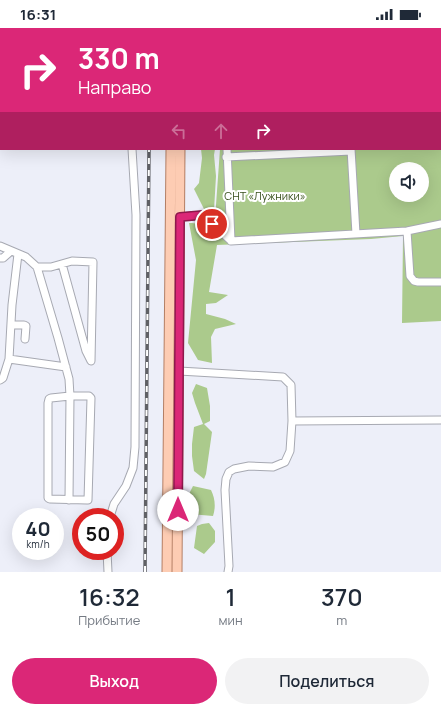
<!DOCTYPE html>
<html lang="ru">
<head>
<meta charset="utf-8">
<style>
	:root { --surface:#fff; --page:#f2f2f3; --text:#1f2937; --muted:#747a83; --accent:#db2777 }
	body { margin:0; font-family:Manrope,sans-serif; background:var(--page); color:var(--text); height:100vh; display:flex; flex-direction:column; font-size:15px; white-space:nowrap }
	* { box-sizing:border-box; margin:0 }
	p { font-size:13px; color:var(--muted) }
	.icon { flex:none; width:22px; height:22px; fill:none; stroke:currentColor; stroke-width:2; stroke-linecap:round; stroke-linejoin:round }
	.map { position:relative; height:544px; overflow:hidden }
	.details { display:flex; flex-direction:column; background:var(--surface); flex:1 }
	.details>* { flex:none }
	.banner { position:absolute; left:0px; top:0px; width:441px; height:122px; box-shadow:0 4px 16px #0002; background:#db2777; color:#fff; overflow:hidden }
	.fabs { position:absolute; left:389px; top:134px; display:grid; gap:8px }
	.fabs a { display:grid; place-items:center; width:40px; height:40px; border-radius:50%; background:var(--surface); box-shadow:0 4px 16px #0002; font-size:20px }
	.speed { position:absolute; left:12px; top:480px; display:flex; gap:8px; font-size:20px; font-weight:700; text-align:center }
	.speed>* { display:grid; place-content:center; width:52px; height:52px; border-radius:50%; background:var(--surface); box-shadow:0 4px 16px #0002; line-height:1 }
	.speed small { font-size:10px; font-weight:400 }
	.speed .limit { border:6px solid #d22; background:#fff; color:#111 }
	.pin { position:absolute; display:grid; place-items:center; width:34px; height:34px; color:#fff; margin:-17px; border:2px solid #fff; border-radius:50%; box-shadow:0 1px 4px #0007 }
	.me { position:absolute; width:44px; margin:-22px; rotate:0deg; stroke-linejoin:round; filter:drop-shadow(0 0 3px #0008) }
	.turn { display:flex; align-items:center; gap:14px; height:84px; padding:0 12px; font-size:18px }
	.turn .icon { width:52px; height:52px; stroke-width:2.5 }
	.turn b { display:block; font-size:28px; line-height:34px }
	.lanes { display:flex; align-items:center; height:38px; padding:0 12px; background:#0003; justify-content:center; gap:20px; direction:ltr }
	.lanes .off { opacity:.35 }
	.eta { display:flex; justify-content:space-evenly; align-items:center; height:68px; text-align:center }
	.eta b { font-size:24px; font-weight:600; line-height:28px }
	.action { display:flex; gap:8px; margin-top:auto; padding:8px 12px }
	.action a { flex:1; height:46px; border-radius:24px; background:var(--accent); color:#fff; font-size:16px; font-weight:600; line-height:46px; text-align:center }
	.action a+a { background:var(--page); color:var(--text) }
	.status { display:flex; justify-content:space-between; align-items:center; height:28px; padding:0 20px; background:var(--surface); direction:ltr }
	.status svg { height:11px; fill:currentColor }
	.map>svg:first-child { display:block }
	.green { fill:#abca8c; fill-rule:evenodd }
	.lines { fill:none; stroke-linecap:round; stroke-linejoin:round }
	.minor-casing { stroke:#a7a9b2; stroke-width:9 }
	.major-casing { stroke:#b47f65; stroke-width:11 }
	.minor { stroke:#fff; stroke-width:7 }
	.major { stroke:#fdccb3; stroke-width:9 }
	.rail-casing { stroke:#5f6065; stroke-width:3.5 }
	.rail { stroke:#fff; stroke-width:2; stroke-dasharray:6; stroke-linecap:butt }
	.route-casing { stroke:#8e194d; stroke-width:10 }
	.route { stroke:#db2777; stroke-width:7 }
	.labels { text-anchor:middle; stroke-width:4; stroke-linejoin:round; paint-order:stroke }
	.park-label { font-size:11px; fill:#364e1a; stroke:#fff }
</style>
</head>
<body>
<div class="status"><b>16:31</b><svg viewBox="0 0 49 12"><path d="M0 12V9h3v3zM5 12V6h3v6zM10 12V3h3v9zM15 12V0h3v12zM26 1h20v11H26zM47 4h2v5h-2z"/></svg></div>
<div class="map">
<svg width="441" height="544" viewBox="0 0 441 544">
	<rect width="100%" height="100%" fill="#edeff9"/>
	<path class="green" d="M197 0H441V293L402 295 403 208 371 211 217 217 209 264 228 267 216 275 206 276V286L225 291 236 296 215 301 211 309 212 335 198 332 188 315 196 232 189 195C197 195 209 197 214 205L220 121H440V1H197ZM396 141H422V167H396Z
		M201 121H215L214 127 216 148 214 182 204 181 194 161 199 155 202 130Z
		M196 356 207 360 210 378V393L204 396 212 404 206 446 204 451 194 443 192 428V416L194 399 203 396 195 375 192 365Z
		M193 458 211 462C215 470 216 479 213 488L190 486 186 479 189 466Z
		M209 495 215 503V514L204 526 194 520 197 498 202 496Z"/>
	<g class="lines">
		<defs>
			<path id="minor" d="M127 0V1
				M345 0V1
				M75 1V0
				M228 1V0
				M0 3H1
				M440 34 441 33
				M227 121 231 213
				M351 121 356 206
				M226 129 351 123
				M180 189 203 187 231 213 407 203 441 196
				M407 203 410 248 414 253 418 254H441
				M0 218 26 229 37 239 58 310 69 351 70 368 69 472
				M0 230H3L11 223
				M37 239H51L72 233 93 234 91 333 86 323 62 236
				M11 297H24L26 298 25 311
				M9 331 66 339
				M179 343 283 349 291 357 292 393 441 392
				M0 352 3 350 9 331 12 277 18 226
				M70 368H89L91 370 88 472H87L50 471 48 470V375L49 371 51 370Z
				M110 489 114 476 126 458 133 440 135 419 136 187 132 121
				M107 523 108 544
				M228 544 229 538 225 462 226 451 229 444 234 441 249 438 273 439 285 434 290 423 292 393"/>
			<path id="major" d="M172 1V0
				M181 1V0
				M167 544 171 121
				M177 544 180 121"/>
		</defs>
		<use href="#minor" class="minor-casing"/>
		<use href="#major" class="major-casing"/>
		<use href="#minor" class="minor"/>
		<use href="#major" class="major"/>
		<defs>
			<path id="rail" d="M151 1V0
				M145 544 149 121"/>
		</defs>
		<use href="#rail" class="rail-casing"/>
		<use href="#rail" class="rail"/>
	</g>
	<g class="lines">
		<defs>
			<path id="route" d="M178 482 180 189 203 187 212 196"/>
		</defs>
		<use href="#route" class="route-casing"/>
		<use href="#route" class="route"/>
	</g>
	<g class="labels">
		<g class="park-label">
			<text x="265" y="172">СНТ «Лужники»</text>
		</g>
	</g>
</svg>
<div class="fabs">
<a><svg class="icon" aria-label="sound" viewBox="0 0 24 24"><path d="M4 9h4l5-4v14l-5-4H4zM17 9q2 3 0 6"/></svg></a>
</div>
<div class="speed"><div>40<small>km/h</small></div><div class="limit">50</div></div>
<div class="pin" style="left:212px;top:196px;background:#d93025"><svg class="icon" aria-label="arrive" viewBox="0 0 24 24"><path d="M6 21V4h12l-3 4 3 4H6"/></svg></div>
<svg class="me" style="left:178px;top:482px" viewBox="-20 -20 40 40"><circle r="19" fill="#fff"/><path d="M0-13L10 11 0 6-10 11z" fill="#db2777"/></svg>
<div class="banner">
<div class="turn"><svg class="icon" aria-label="right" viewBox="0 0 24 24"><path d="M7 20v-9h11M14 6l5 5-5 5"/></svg><div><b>330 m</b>Направо</div></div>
<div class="lanes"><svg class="icon off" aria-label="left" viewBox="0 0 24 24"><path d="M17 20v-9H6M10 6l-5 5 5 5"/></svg><svg class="icon off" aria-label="ahead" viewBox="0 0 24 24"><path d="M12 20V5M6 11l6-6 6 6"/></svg><svg class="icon" aria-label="right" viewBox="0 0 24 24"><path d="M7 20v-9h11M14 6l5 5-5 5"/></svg></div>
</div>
</div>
<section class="details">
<div class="eta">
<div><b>16:32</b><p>Прибытие</p></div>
<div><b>1</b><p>мин</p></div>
<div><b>370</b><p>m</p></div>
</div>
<div class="action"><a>Выход</a><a>Поделиться</a></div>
</section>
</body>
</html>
